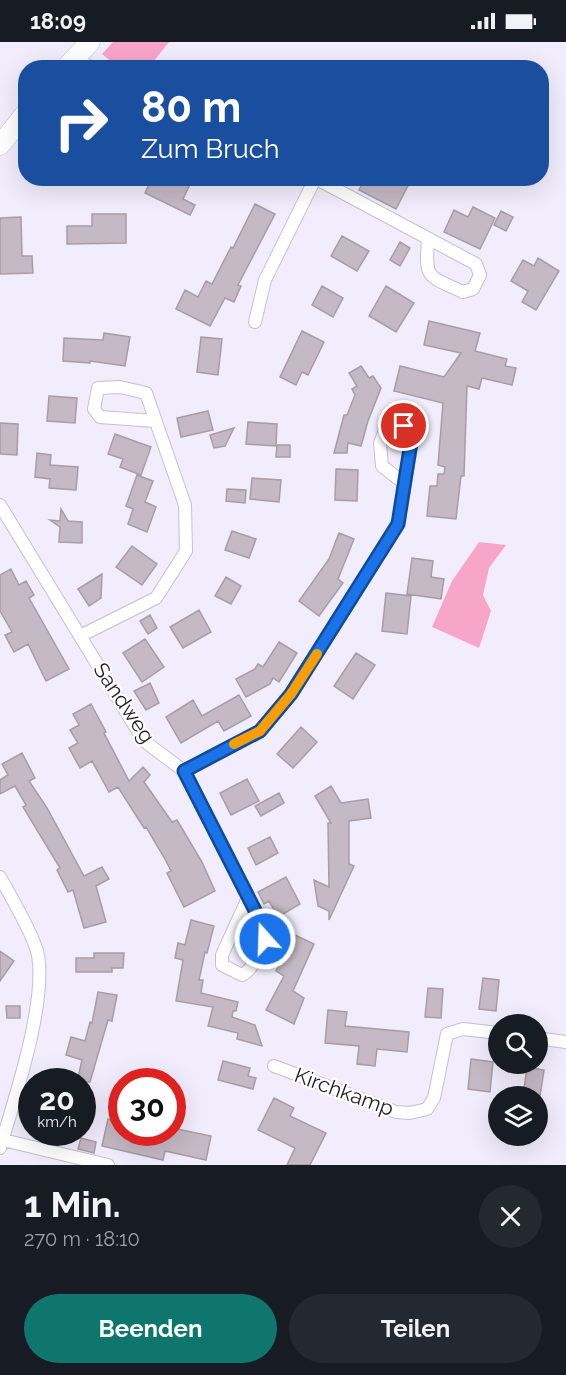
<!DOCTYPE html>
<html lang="de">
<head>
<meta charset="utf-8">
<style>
	:root { --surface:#171b24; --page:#242831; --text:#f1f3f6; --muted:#9ea1a6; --accent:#0f766e }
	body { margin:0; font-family:Raleway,sans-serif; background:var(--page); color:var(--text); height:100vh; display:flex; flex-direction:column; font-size:22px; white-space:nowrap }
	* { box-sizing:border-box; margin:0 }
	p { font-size:20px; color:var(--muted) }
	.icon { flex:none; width:33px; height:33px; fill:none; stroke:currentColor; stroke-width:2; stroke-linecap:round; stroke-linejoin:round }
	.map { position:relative; height:1123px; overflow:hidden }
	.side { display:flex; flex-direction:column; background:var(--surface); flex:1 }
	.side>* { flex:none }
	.guide { position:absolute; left:18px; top:18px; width:531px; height:126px; border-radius:24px; box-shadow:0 6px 24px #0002; background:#1a4fa0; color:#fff; overflow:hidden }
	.controls { position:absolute; left:488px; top:972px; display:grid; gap:12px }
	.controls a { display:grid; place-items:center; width:60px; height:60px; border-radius:50%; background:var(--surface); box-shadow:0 6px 24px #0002; font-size:30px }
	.speed { position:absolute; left:18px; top:1026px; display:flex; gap:12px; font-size:30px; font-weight:700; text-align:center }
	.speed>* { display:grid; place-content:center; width:78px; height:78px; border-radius:50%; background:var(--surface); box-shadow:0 6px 24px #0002; line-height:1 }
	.speed small { font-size:15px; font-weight:400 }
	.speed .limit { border:9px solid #d22; background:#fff; color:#111 }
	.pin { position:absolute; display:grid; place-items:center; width:51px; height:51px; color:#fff; margin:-26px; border:3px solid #fff; border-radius:50%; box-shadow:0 2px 6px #0007 }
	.me { position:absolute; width:66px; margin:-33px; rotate:340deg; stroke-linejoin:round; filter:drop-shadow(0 0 4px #0008) }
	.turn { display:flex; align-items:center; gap:21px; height:126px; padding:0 24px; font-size:27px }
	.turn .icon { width:78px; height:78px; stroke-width:2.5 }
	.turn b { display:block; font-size:42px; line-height:51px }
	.round { display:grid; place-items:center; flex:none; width:63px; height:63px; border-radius:32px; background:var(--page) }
	.headline { display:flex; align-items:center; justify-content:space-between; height:102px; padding:0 24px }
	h1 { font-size:36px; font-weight:700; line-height:45px }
	.action { display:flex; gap:12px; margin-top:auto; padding:12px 24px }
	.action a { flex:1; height:69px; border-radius:36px; background:var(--accent); color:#fff; font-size:24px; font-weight:700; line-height:69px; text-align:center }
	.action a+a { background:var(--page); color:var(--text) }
	.status { display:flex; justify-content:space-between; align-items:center; height:42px; padding:0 30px; background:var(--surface); direction:ltr }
	.status svg { height:16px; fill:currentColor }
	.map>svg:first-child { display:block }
	.green { fill:#f7a5c8 }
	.building { fill:#c4b9c4; stroke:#a89da7; stroke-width:1.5 }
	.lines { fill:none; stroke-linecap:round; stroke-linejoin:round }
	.street-casing { stroke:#c4c0cd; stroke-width:14 }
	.primary-casing { stroke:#c4c0cd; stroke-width:21 }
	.street { stroke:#fff; stroke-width:12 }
	.primary { stroke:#fff; stroke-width:20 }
	.route-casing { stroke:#114b97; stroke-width:15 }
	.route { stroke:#1a73e8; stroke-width:10 }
	.slow { stroke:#f59e0b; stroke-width:10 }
	.labels { text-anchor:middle; stroke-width:4.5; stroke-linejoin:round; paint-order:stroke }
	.street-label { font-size:21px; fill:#1f1e23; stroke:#fff }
</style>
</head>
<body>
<div class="status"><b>18:09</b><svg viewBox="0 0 49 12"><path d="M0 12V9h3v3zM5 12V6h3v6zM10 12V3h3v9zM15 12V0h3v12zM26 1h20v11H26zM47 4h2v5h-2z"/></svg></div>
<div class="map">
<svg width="566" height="1123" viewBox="0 0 566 1123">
	<rect width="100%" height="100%" fill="#f2edfc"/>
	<path class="green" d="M113 0H169L149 25H118L102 12Z
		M479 500 506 503 489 526 483 553 491 569 479 606 432 585 452 539Z"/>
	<path class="building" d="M152 136H193L183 157 195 163 190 173 145 151Z
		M365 136H412L396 167 359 148Z
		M255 162 275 172 238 243 241 244 234 260 225 256 210 284 176 267 185 248 198 255 206 239 212 242 231 205 233 206Z
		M473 165 495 176 480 207 444 190 454 168 468 175Z
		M501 169 513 175 506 189 494 183Z
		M92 172H126V201L67 202V184H92Z
		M21 175 22 214H32L33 231 0 232V176Z
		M342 194 369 209 357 229 331 214Z
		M400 200 410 206 400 224 390 218Z
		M538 216 559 229 536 268 522 260 528 249 511 239 523 218 534 224Z
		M322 244 343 256 333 275 312 263Z
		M386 244 414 261 396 290 369 274Z
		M429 279 480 291 475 309 507 317 505 324 516 326 512 343 482 336 479 347 467 344 464 434H461L456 477 427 474 430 444H437L438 432H444L445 425 438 423 443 361 394 349 400 324 444 335 461 311 424 303Z
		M302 289 324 300 308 333 302 330 296 343 280 335Z
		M104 291 130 295 125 324 90 319V321L63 319 64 296 103 298Z
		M201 295 222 297 218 333 197 330Z
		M361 324 369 336 373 334 381 346 368 379 361 404 348 401 347 411H334L344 373H347L355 353 352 347 357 344 349 331Z
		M49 354 77 356 75 381 47 379Z
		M208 369 213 388 181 395 177 376Z
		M248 380 277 382 276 404 246 402Z
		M0 381 18 382 17 413 0 412Z
		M234 386 225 404 214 406 210 393Z
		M115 392 151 405 141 433 120 425 123 417 108 412Z
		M277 403H290V415H276Z
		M37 411 51 413 50 423 78 425 76 448 49 446 50 437 35 435Z
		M336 427 358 428 357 459 335 458Z
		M137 433 153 439 145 460 156 465 147 490 128 482 133 467 126 464Z
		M252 436 281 438 279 460 250 457Z
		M227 447 246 448 245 461 226 459Z
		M61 467 68 479 82 480V501L59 500 60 485 50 478 60 479Z
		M232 489 256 497 249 516 225 508Z
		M339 491 354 497 338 537 343 541 319 574 299 559 329 517Z
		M132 504 157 522 142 543 116 525Z
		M412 516 433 519 431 535 444 537 441 557 407 552Z
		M11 527 19 543 26 539 34 553 29 556 69 627 46 639 28 602 14 610 5 593 12 590 0 569V533Z
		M102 532 101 556 89 564 78 547Z
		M226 535 241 544 231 562 215 554Z
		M386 551 411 554 407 592 382 589Z
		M199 568 211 590 183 606 170 585Z
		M150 573 157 586 148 592 140 579Z
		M145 597 164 625 142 640 123 611Z
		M279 600 297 611 279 640 273 636 270 642 246 655 236 637 255 627 258 622 263 625Z
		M356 611 375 623 353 657 334 644Z
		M150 641 159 661 146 668 134 649Z
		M239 653 251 674 224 689 218 679 181 701 166 675 193 658 202 674Z
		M91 662 106 690 104 691 129 739 143 725 150 733 144 740 172 780 177 778 202 820 215 849 184 865 167 831 171 829 165 817 146 785 144 786 118 745 109 750 92 719 80 726 69 706 78 701 70 688 79 683 73 672Z
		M301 685 317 700 293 726 277 712Z
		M22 711 35 736 29 739 47 766 84 834 102 825 109 837 96 844 106 880 84 886 73 848 68 850 57 828 60 826 23 765 26 763 15 744 0 752V738L8 733 2 722Z
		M247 737 259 759 231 773 220 751Z
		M331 744 341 761 368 757 371 776 349 779V822L354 824 329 878V869L318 864 314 838 329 845 328 781H331L315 754Z
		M279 751 284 761 261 774 255 764Z
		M270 795 278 811 256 823 248 806Z
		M286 835 300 862 278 875 269 859 264 862 258 850Z
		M191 878 214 884 207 911 205 910 199 938H203L201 951 238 960 236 969H233L232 975 255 983 262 1004 237 997 238 991 208 984 213 965 176 959 183 918 175 916 178 901 185 903Z
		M293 892 314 902 293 949 304 956 294 982 266 968 284 934 276 929Z
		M0 909 14 919 0 939Z
		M94 911H124L123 926H112V930H76V916H94Z
		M483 936 499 938 496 969 479 967Z
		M428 946 443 947 441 976 425 975Z
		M98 950 117 953 112 979 108 978 90 1040H77L82 1018 66 1013 71 995 85 999 90 980 92 981Z
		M6 964H20V976H7Z
		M328 968 347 970 345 984 409 990 407 1010 377 1007 375 1024 357 1022 359 1004 325 1001Z
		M471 1017 493 1020 490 1050 468 1047Z
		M223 1019 250 1026 248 1034 256 1036 253 1047 218 1038Z
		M527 1025 544 1028 540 1054H523Z
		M274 1056 294 1066 290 1074 326 1091 310 1123H287L295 1106 258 1088Z
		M108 1077 122 1081V1090H172V1086L211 1094 206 1118 165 1109 163 1118 102 1104Z
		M81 1096 96 1100 94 1111 78 1107Z"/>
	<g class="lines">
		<defs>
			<path id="street" d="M74 17 93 26
				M315 136 476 222 480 233 473 247 463 250C427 233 425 238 428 197
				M255 280 265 238 315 137
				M0 463 144 699 184 729 265 888C265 902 254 927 242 933L222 923V913L248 856
				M80 594 156 556 186 509 185 463 146 351 120 345 98 346 94 367 100 375 155 379
				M184 729 260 689 291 652 398 482 413 394 404 384 387 383 380 401 382 424 405 442
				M0 835C11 855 31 888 37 909 49 955 14 1059 0 1106
				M537 996 566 1000
				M274 1024 396 1070 410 1071 427 1067 434 1056 447 992 463 987 498 991
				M3 1098 108 1123"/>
			<path id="primary" d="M66 26 90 0
				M0 103 26 71"/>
		</defs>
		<use href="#street" class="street-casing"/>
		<use href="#primary" class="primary-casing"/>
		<use href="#street" class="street"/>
		<use href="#primary" class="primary"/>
	</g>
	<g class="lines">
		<defs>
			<path id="route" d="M265 897V888L184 729 260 689 291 652 398 482 412 394 404 384"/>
		</defs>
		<use href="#route" class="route-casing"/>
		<use href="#route" class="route"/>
		<path class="slow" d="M234 702 260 689 291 652 317 612"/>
	</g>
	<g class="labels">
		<g class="street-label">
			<text transform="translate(124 661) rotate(56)" y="7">Sandweg</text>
			<text transform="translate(344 1050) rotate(20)" y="7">Kirchkamp</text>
		</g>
	</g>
</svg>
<div class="controls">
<a><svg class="icon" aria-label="search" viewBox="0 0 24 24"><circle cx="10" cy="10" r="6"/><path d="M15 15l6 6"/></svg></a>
<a><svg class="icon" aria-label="layers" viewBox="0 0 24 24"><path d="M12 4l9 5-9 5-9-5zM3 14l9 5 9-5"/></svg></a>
</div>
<div class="speed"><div>20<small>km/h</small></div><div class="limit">30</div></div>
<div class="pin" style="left:404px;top:384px;background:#d93025"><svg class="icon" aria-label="arrive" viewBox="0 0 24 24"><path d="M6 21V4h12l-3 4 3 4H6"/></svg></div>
<svg class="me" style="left:265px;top:897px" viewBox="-20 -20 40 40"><circle r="17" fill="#1a73e8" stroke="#fff" stroke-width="3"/><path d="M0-11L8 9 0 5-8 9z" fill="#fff"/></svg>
<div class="guide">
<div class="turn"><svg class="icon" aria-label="right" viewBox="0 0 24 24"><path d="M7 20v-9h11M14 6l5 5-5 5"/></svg><div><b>80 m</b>Zum Bruch</div></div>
</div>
</div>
<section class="side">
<div class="headline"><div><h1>1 Min.</h1><p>270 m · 18:10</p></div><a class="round"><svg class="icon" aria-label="close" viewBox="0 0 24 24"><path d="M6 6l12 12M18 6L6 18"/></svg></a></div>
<div class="action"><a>Beenden</a><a>Teilen</a></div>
</section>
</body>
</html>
